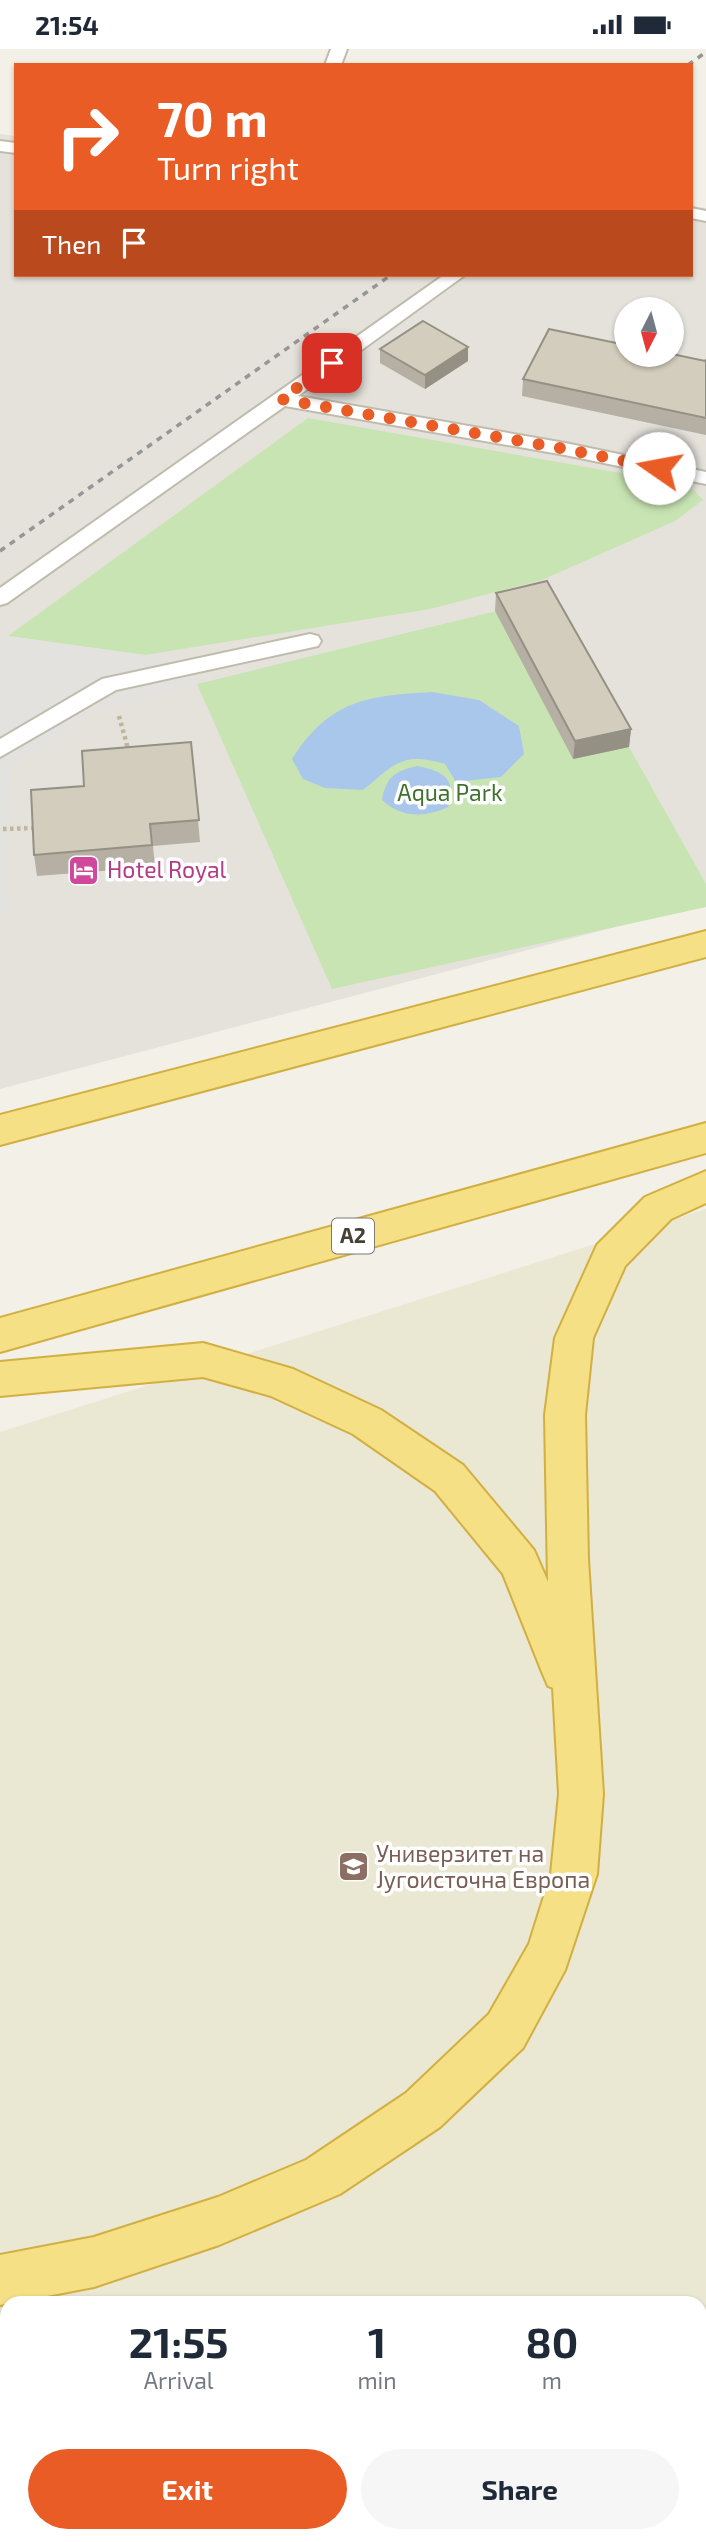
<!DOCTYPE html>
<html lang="en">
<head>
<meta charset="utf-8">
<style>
	:root { --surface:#fff; --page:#f6f6f7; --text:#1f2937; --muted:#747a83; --accent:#ea5c26 }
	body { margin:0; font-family:"Exo 2",sans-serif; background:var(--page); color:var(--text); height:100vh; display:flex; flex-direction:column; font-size:26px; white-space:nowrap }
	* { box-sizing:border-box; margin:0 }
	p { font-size:23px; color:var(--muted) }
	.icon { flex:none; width:38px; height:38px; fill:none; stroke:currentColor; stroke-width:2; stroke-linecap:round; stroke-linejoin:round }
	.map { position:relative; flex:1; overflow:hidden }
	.sheet { position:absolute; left:0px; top:2247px; width:707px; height:247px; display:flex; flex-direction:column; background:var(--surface); border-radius:21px 21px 0 0; box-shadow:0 2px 5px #0004 }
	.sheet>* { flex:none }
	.top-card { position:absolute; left:14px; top:14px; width:679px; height:214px; border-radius:0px; box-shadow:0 2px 5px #0004; background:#ea5c26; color:#fff; overflow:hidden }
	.needle { width:46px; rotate:186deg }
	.fabs { position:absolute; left:614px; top:248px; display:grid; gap:14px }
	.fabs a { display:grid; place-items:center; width:70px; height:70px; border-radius:50%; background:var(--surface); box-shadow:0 2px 5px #0004; font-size:35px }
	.pin { position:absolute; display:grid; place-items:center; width:60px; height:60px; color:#fff; margin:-30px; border-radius:14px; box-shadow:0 4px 10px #0006 }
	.me { position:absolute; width:77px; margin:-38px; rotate:282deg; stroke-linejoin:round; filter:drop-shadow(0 0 5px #0008) }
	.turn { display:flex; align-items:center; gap:24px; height:147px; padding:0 28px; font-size:32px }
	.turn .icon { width:91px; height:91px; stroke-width:2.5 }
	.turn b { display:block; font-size:49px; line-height:60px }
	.then { display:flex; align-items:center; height:66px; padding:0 28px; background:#0003; gap:14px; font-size:26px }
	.eta { display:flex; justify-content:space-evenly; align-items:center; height:119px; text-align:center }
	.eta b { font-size:42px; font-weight:700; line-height:49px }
	.primary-button { display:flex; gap:14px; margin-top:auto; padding:14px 28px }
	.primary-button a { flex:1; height:80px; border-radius:42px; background:var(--accent); color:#fff; font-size:28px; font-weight:700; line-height:80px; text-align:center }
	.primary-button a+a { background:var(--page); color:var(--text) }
	.status { display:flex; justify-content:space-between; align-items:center; height:49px; padding:0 35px; background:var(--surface); direction:ltr }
	.status svg { height:19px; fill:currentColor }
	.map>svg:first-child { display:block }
	.industrial { fill:#e5e2dc; fill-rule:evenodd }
	.education { fill:#eae7d2; fill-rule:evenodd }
	.green { fill:#c8e4b3 }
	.parking { fill:#e4e2df }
	.water { fill:#a8c7eb }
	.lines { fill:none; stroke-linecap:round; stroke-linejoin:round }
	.service-casing { stroke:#c0bcad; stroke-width:4 }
	.trunk-casing { stroke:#d2af41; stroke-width:4 }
	.path { stroke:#beb69d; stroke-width:4.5; stroke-dasharray:3.5 3.5; stroke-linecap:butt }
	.service { fill:#fff; fill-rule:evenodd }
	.trunk { fill:#f5e086; fill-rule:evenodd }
	.rail { stroke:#969696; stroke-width:3.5; stroke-dasharray:6 6; stroke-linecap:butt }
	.wall { fill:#b5b0a3 }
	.shaded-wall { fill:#949084 }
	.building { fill:#d3cdbd; stroke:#949084; stroke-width:2 }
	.route { stroke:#ea5c26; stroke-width:12; stroke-dasharray:0 21.6 }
	.labels { text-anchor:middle; stroke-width:7; stroke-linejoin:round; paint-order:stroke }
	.shield { fill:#fff; stroke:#7d7a73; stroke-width:2 }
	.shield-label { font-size:21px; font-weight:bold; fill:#454137 }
	.park-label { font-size:23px; fill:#3f722e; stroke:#fff }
	.hotel-label { font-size:23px; fill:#b23c85; stroke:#fff; text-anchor:start }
	.education-label { font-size:23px; fill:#785e54; stroke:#fff; text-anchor:start }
</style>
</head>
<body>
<div class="status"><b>21:54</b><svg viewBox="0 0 49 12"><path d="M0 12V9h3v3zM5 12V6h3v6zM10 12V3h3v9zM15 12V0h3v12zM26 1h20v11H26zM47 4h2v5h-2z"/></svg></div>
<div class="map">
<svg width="706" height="2493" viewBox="0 0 706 2493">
	<rect width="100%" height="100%" fill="#f2f0e7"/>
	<path class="industrial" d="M0 85 16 87V226H691V157L706 159V854L0 1040ZM626 261H672V306H626Z"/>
	<path class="education" d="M706 1160V2493H0V1383ZM7 2254H700V2487H7Z"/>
	<path class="green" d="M308 369 689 436 703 451 675 472 542 531 430 560 145 606 8 587Z
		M546 550 706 835V858L332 940 197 635Z"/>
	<path class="parking" d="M8 587 145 606 194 617 197 635 90 662 12 719 4 843 12 863 0 865V591Z"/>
	<path class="water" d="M432 643 479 651 519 677 524 705 501 728 456 733 445 715C402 702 395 715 363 741L325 739 303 730 292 710C330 651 366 647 432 643Z
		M417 717C443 722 457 729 448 758 425 769 401 769 382 751 386 728 395 722 417 717Z"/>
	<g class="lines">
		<defs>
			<path id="service" d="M331 0H347L341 16H325Z
				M0 92 16 94V104L0 102Z
				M691 159 706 162V172L691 169Z
				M444 226H465L298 347 565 394 706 423V435L565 406 285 357 7 554 0 556V539Z
				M310 585 318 587 321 592 318 597 116 641 0 708V690L102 630Z"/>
			<path id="trunk" d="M706 882V908L0 1096V1066Z
				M706 1074V1104L0 1303V1269Z
				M706 1122V1154L671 1170 625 1217 593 1289 585 1366 588 1510 603 1745 597 1825 565 1921 523 1999 440 2078 340 2145 219 2196 94 2238 0 2256V2206L94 2188 218 2148 306 2111 406 2044 489 1965 529 1895 551 1825 559 1745 553 1639 548 1637 542 1623 503 1525 435 1442 353 1385 271 1347 203 1328 0 1347V1313L203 1294 293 1320 381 1361 463 1416 534 1501 548 1533 545 1366 555 1289 597 1196 645 1148Z"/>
		</defs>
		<use href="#service" class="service-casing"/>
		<use href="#trunk" class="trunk-casing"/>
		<path class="path" d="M119 667 129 703
			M3 780 35 779"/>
		<use href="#service" class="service"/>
		<use href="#trunk" class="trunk"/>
		<path class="rail" d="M688 16 706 3
			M0 502 391 226"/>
	</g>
	<path class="wall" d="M468 298V312L425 340 380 314V300Z
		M706 311V386L522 347 523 330 705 312Z
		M496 544 631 680 629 698 573 710 495 562Z
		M191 693 200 793 153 797 155 818 37 827 34 806 84 737Z"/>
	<path class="shaded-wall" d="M468 298V312L425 340V326Z
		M631 680 629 698 573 710 575 692Z"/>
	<path class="building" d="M423 272 468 298 425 326 380 300Z
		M549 280 626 296V306H672V305L705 312 706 311V369L523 330Z
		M547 532 631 680 575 692 496 544Z
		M191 693 199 771 150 775 152 796 34 806 31 741 84 737 82 702Z"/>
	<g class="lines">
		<path class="route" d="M332 314 281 350 565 400 659 419"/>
	</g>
	<defs>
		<symbol id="hotel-square" viewBox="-11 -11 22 22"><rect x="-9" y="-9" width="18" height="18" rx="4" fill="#d1479c" stroke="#fff"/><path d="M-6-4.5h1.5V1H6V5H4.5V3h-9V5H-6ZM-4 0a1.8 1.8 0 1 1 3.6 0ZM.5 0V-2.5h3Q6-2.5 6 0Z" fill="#fff"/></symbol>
		<symbol id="university-square" viewBox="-11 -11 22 22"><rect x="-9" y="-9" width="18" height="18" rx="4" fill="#8d6e63" stroke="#fff"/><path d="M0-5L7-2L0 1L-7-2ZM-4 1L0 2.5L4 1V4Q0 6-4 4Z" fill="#fff"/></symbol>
	</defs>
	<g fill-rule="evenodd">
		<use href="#hotel-square" x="66" y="804" width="35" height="35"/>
		<use href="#university-square" x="336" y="1800" width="35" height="35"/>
	</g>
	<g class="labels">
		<rect class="shield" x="332" y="1169.5" width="42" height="35" rx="5"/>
		<g class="shield-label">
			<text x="353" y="1194">A2</text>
		</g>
		<g class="park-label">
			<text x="450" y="752">Aqua Park</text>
		</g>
		<g class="hotel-label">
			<text x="107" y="829">Hotel Royal</text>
		</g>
		<g class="education-label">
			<text x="376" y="1813">Универзитет на<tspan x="376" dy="26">Југоисточна Европа</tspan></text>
		</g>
	</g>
</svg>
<div class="fabs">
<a><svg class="needle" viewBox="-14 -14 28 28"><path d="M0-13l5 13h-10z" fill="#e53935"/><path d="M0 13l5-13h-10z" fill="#747a83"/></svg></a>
</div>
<div class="pin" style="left:332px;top:314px;background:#d93025"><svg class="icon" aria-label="arrive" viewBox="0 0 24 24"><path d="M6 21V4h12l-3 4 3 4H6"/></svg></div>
<svg class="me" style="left:659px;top:419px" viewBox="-20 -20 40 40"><circle r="19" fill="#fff"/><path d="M0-13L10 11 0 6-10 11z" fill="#ea5c26"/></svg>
<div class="top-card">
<div class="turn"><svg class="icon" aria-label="right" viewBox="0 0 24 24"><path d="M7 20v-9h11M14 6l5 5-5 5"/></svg><div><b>70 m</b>Turn right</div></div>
<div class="then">Then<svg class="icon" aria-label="arrive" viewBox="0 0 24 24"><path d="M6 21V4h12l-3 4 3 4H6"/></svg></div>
</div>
<section class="sheet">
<div class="eta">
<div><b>21:55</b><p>Arrival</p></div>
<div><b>1</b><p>min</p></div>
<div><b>80</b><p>m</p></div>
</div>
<div class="primary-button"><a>Exit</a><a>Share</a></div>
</section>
</div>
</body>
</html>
